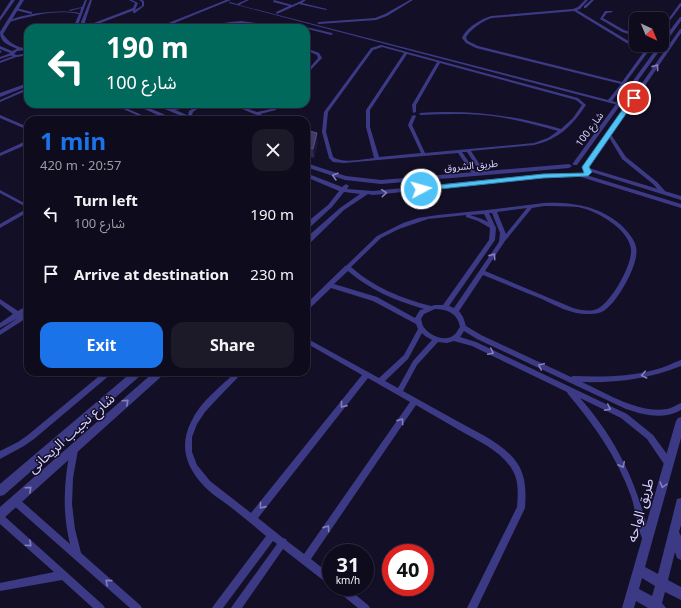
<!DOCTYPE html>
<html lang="en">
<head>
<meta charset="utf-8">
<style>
	:root { --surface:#0e0b1c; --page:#1c1929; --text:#f1f3f6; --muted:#9b9ba3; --line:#2e2b3b; --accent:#1a73e8 }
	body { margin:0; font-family:"Noto Sans","Noto Sans Arabic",sans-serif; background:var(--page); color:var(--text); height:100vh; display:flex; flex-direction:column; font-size:15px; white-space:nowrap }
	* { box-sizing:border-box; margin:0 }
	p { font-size:13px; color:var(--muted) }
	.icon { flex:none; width:22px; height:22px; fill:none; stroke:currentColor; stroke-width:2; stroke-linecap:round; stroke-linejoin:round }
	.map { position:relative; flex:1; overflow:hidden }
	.drawer { position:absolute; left:24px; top:116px; width:286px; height:260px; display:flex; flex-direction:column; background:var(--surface); border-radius:12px; box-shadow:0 1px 3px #0004,0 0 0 1px var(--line) }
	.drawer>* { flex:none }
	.top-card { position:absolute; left:24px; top:24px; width:286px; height:84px; border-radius:12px; box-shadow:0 1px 3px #0004,0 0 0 1px var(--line); background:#00695c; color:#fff; overflow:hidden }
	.needle { width:26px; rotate:136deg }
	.buttons { position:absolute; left:629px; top:12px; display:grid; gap:8px }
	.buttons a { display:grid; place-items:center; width:40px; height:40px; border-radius:8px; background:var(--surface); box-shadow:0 1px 3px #0004,0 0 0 1px var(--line); font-size:20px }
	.speed { position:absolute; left:322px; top:544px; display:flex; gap:8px; font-size:20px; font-weight:700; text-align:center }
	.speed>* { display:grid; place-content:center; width:52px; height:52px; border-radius:50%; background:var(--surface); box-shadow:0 1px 3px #0004,0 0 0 1px var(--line); line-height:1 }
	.speed small { font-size:10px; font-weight:400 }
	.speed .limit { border:6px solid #d22; background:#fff; color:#111 }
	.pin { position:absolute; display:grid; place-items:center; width:34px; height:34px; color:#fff; margin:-17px; border:2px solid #fff; border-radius:50%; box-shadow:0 1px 4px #0007 }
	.me { position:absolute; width:44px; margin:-22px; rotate:84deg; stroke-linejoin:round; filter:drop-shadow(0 0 3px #0008) }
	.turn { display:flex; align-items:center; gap:14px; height:84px; padding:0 16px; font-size:18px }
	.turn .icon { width:52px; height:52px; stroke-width:2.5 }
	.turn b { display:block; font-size:28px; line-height:34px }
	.round { display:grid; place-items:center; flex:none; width:42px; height:42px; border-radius:12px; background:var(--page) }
	.headline { display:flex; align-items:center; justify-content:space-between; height:68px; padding:0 16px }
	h1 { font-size:24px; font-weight:700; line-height:30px; color:var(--accent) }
	.action { display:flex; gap:8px; margin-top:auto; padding:8px 16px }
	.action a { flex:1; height:46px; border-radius:12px; background:var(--accent); color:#fff; font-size:16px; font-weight:700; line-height:46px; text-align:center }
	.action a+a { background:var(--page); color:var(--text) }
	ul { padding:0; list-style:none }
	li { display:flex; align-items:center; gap:12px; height:60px; padding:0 16px }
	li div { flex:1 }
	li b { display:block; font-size:15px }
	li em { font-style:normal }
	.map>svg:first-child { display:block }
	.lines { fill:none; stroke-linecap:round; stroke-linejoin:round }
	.minor { fill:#3d3a85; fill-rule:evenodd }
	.tertiary { fill:#3d3a85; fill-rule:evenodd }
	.wall { fill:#312854 }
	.shaded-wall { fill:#1d163a }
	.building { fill:#433a66; stroke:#5a527e }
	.oneway { stroke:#837fbc }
	.route { fill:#4fc3f7; stroke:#337fa1 }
	.labels { text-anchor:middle; stroke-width:3; stroke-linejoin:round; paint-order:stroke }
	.far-street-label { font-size:10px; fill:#d9d4ff; stroke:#130f26 }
	.near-street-label { font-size:14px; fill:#d9d4ff; stroke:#130f26 }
</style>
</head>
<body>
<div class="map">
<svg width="681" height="608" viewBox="0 0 681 608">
	<rect width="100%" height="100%" fill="#130f26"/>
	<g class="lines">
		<path class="minor" d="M85 0H87L77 28H73L79 14C56 9 31 16 9 22L7 21C26 13 60 9 80 13L81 8 70 11 69 10 82 7Z
			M90 0H92L85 22 86 26 133 8 135 3 129 0H132L138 3 135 10 87 28H82L83 27 81 22Z
			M139 0H142L144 1V6L135 13H133V11L142 6V2Z
			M246 0H249L239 5 608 100 621 84 476 48 466 43 462 38C466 28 481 19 491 16L573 9 578 7 585 0H588L580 9 577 10 645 51 649 45H653L612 101 619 103V105H618L229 3 230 2 237 4ZM574 11 643 53 622 82 478 46 468 41 466 38C469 30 484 20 492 18Z
			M274 0 292 5 303 0H306L302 3 327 9 326 10 299 4 277 14 276 12 289 6 273 2Z
			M410 0H413L387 16 376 20 319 24 317 23 319 22 375 18 385 14Z
			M591 0H594L586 8H584V6Z
			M680 3H681V6L662 31V28Z
			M16 8 32 12V13L31 14 15 10Z
			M605 11H612L613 12 607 13 603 18 624 30 636 34V36L622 32 600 19Z
			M241 21 257 23 275 28 241 23 225 24 213 28H208C218 23 230 22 241 21Z
			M306 27 332 33 333 34 331 35 304 28Z
			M381 45 578 98 586 105C572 126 559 139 534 145L471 151 486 174 484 175H482L467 152H462L477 174V175H473L458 153 344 163 333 162 329 158 322 132 324 112 371 48ZM382 47 404 53 366 110V127L374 158C364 159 342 164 333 157L326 132 328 112 373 50ZM407 54 437 62 412 105 413 113 416 112V105L440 63 576 100 582 105 573 118 561 129C523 118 487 112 448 112 438 112 429 112 420 113L419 114 421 115C445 114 468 113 492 116 515 119 536 125 558 131L548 138 534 143 425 153 412 125 416 116 414 115 412 116 408 125 421 153 379 157 370 127V110Z
			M306 48 319 53 322 58 306 75V72L318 58 317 55 306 50Z
			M0 50 2 52 0 53Z
			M11 53H12V55L0 59V57Z
			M16 55 19 56 0 63V61Z
			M27 88H28V90L0 102V100Z
			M112 104H117L153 120H148Z
			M187 104H193C186 108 174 112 166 109L168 108 179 107Z
			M199 104H204L193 112 192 115 194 118 191 119 188 115 189 111Z
			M230 104H235L257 112 276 108V110L260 114 275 120H269Z
			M0 115 28 127V130L0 118Z
			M608 133H610L626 157 657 182 665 191V193H661L653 184 622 159 607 134Z
			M26 141H28V144L0 156V153Z
			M306 188 308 189C310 196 313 204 306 209Z
			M0 190 28 205V212L0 228V224L28 208 0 193Z
			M544 203C572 202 599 206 621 225 627 231 634 238 636 247 640 263 618 301 605 310 600 314 593 314 587 314 571 314 556 306 542 299 522 291 503 283 483 275L459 311 463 317 466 326 481 335 571 377 573 376C600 377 628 377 654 370 664 368 672 363 681 360V366C649 379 616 383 582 382 606 393 639 414 667 409 672 408 676 405 681 403V410C663 420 644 415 626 409L477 339 464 331 460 337 476 342 627 414 653 435 672 461 673 464 672 467 669 468 666 467 647 439 621 418 580 398C617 440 637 483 650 538L649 541 646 542 643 541C637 527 636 511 631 496 617 457 594 425 568 394L567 392 472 346 454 341 447 343 438 342 417 365 403 391C421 401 439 411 457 421 478 433 506 444 519 466 526 479 526 493 525 508L477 608H467L517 507C518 495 519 482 513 471 502 451 478 441 459 430 445 422 430 413 416 405L311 559 331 575V585L328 584 283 549 242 608H231L233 605 277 544 273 541 223 608H212L214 605 266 536C253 525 241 515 228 505 220 499 210 493 204 486 186 467 179 446 191 422 200 402 220 387 236 372H243L217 399 205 412 197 424 192 437V452L197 465 210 481 251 513 362 375 306 343V338L379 378 404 355 418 329 416 324 373 301 331 288 308 310H306V304L344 267 345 266 347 265 377 236 403 223 418 218 438 215 487 210ZM544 206C555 206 567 206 578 207 597 211 628 228 631 249 633 264 611 303 597 309 590 312 580 310 573 308L485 271 505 241 532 208ZM527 208 506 234 497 212ZM489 213H492L500 233 499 242 454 308 449 306 495 240 496 228ZM484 214 488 222 482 219 470 215ZM466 215V217L478 221 490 228 489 240 443 305H435L431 306C401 298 375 288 351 267L381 238 399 229 428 219ZM348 271C370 290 396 301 424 309L420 310 415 318 377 297 334 284ZM435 309C448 309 458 314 460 327 458 329 457 333 454 335 445 343 428 335 423 326 422 324 422 321 421 319L424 314ZM422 333 425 336 432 340 413 361 398 388 385 381 408 359ZM368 378 410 402 304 554 287 541 286 539 283 538 258 518Z
			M0 299 18 311 28 305V310L22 314 28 312V317L0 335V330L18 318 0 328V323L13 314 0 304Z
			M104 372H112L111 374 34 439 24 446 0 459V451L18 442 28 435Z
			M74 447 77 448 78 450 73 478 72 504 75 529 81 553 140 605 142 608H130L12 504 11 501 12 498 15 497 18 498 70 544C62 511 64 483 70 450L71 448Z
			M0 514 3 515 103 605 105 608H93L62 580 0 591V583L54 572 0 524Z
			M335 587H346L368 605 370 608H358L336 590Z"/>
		<path class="tertiary" d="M11 0H15L0 21V17Z
			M20 0H24L3 34C8 42 18 49 28 48V50L17 51 14 54 17 55 28 53V55L17 57 9 55 10 53 0 49V46L12 51 17 49C9 45 0 43 0 32Z
			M226 0H231L162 28H156Z
			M680 17H681V21L577 165H573V163L659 45H662V41Z
			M680 29H681V33L589 168 681 196V200L585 170 583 167Z
			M28 83V86L0 97V93Z
			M133 104H140L177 120H169Z
			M153 104H161L199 120H191Z
			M306 163 346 176 381 180 569 164 572 166 569 168 381 184 345 180 306 167Z
			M306 173 342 187 346 184 349 186 347 189 373 191 543 174 577 173 580 175 577 177 543 178 373 195 368 194 344 210 309 244H306V238L340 208 360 194 344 192 332 207 308 229H306V223L328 205 339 191 306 177Z
			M583 174 681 204V208L581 177 580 176Z
			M132 372H142L141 375 4 495 0 496V484Z
			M154 372H164L163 375 4 518 0 519V507Z
			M681 417V438L645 567 658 574 676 503 677 499 681 498V525L679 532 681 536V560L677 558 675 552 668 580 681 587V600L665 592 662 603 666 608H648L636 601 634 608H622L676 421 678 418ZM642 578 655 586 652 596 639 589Z"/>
	</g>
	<path class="wall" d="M306 130 318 142 314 158 306 155Z"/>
	<path class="shaded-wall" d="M317 133 318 142 314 158 313 149Z"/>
	<path class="building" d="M306 130 317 133 313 149 306 146Z"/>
	<defs><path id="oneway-chevron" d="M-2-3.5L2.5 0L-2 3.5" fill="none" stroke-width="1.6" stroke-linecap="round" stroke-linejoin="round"/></defs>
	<g class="oneway">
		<use href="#oneway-chevron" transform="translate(656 67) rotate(-55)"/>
		<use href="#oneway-chevron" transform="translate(335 176) rotate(-164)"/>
		<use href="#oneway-chevron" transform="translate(384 193) rotate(-5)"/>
		<use href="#oneway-chevron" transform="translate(493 256) rotate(-55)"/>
		<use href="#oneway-chevron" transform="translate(491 352) rotate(26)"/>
		<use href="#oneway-chevron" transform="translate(541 366) rotate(-155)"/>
		<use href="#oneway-chevron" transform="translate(644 375) rotate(168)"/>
		<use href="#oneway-chevron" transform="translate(126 402) rotate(-42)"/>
		<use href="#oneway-chevron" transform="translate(343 405) rotate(129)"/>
		<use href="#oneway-chevron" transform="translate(608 408) rotate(26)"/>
		<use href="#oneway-chevron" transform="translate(401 421) rotate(-55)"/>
		<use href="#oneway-chevron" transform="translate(622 465) rotate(64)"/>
		<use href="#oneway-chevron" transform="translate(663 485) rotate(106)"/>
		<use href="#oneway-chevron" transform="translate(29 489) rotate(-42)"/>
		<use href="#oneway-chevron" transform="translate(262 506) rotate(129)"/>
		<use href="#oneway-chevron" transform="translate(327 528) rotate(-55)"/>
		<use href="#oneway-chevron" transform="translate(29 544) rotate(42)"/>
		<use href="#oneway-chevron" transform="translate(108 582) rotate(-139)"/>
	</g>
	<path class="route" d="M632 96 637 98 589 167 592 172 588 176 543 178 421 191 417 189 421 187 543 174 584 173 582 167Z"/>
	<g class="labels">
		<g class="far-street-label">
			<text transform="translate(589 129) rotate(-54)" y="4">شارع 100</text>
			<text transform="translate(471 165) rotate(-5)" y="4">طريق الشروق</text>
		</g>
		<g class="near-street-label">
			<text transform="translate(71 433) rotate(-42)" y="5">شارع نجيب الريحانى</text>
			<text transform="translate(640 510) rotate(-74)" y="5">طريق الواحه</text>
		</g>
	</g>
</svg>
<div class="buttons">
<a><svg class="needle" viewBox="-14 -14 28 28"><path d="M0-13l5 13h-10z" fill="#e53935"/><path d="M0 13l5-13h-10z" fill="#9b9ba3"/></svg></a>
</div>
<div class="speed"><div>31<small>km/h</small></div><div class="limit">40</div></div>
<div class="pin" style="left:634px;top:98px;background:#d93025"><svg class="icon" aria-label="arrive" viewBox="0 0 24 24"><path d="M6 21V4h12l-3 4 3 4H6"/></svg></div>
<svg class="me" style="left:421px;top:189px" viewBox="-20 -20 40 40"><circle r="17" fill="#4fc3f7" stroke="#fff" stroke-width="3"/><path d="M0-11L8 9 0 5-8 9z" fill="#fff"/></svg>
<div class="top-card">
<div class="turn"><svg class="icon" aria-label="left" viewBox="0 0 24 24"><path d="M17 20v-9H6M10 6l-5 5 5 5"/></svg><div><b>190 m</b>شارع 100</div></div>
</div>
<section class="drawer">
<div class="headline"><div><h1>1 min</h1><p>420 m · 20:57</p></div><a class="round"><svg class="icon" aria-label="close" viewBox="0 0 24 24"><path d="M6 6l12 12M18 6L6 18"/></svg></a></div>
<ul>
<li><svg class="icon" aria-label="left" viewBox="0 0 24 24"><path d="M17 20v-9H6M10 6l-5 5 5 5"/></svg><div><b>Turn left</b><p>شارع 100</p></div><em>190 m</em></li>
<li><svg class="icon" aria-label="arrive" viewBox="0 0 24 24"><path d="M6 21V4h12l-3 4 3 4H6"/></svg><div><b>Arrive at destination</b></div><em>230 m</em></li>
</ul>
<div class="action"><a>Exit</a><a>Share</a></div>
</section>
</div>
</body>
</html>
